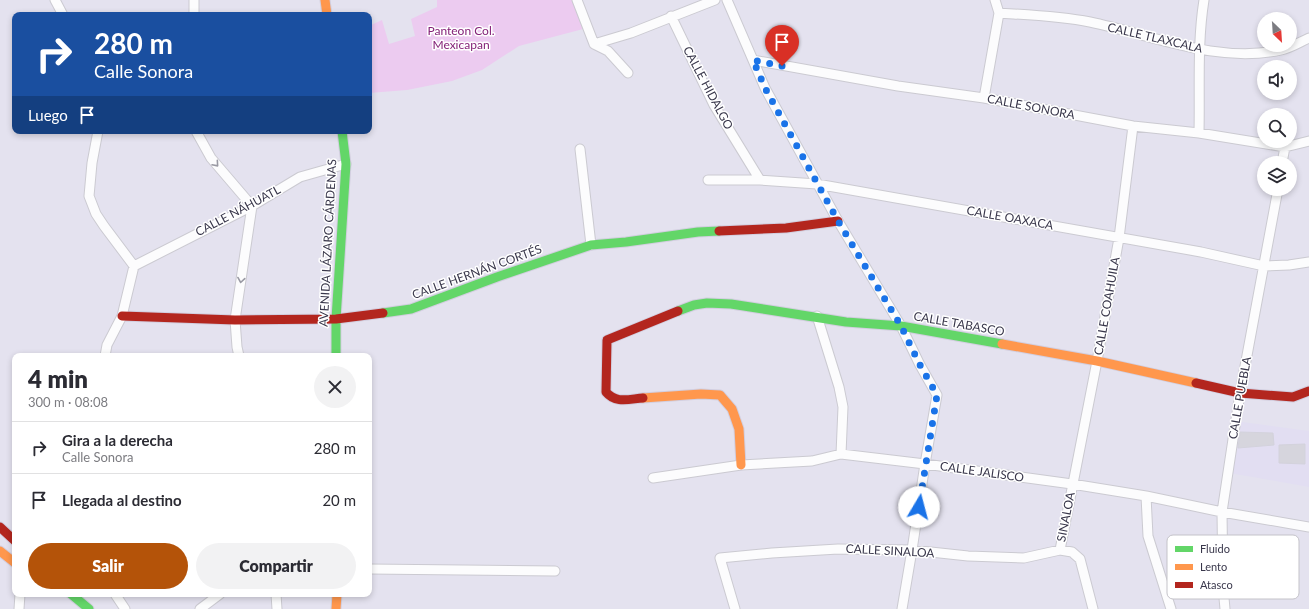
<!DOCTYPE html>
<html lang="es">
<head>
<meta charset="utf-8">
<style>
	:root { --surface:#fff; --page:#f2f2f3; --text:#2b2b33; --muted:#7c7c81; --line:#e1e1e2; --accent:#b45309 }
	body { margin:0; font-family:Lato,sans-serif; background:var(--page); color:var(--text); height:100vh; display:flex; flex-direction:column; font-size:15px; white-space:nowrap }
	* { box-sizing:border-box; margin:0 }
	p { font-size:13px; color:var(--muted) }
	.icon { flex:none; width:22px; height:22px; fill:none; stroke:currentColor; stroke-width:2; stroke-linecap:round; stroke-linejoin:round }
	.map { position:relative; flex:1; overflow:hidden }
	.drawer { position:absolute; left:12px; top:353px; width:360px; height:244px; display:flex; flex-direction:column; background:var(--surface); border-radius:8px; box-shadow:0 2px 6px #0003 }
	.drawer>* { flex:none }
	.top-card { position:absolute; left:12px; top:12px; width:360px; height:122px; border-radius:8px; box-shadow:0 2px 6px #0003; background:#1a4fa0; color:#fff; overflow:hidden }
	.needle { width:26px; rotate:155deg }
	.fabs { position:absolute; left:1257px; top:12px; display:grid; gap:8px }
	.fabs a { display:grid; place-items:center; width:40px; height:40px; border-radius:50%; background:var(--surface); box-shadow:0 2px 6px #0003; font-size:20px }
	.pin { position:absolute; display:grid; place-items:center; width:34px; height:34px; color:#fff; margin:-41px -17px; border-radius:50% 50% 50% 0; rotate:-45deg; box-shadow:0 0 4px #0007 }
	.pin .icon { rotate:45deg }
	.me { position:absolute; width:44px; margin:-22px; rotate:8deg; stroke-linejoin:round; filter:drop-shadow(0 0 3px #0008) }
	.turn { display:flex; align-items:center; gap:14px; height:84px; padding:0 16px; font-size:18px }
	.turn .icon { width:52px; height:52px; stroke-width:2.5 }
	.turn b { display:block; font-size:28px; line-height:34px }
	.then { display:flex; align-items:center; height:38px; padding:0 16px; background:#0003; gap:8px; font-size:15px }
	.round { display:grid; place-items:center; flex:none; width:42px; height:42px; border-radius:21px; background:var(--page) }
	.headline { display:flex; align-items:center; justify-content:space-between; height:68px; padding:0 16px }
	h1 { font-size:24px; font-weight:800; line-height:30px }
	.action { display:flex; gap:8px; margin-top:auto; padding:8px 16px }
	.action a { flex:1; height:46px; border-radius:24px; background:var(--accent); color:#fff; font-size:16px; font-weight:800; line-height:46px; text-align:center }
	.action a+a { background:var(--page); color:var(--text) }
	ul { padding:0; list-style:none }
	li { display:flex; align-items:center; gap:12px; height:52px; padding:0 16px; border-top:1px solid var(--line) }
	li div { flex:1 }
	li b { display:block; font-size:15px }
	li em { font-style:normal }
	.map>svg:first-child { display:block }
	.residential { fill:#e4e2ef; fill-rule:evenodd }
	.education { fill:#e2def2 }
	.green { fill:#eccbf0 }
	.building { fill:#d6d5dd; stroke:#d3d2dc }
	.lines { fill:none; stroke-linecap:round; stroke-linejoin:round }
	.street-casing { stroke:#cbcad1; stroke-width:11 }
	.fast-casing { stroke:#d2cedf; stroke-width:11 }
	.slow-casing { stroke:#d2cedf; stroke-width:11 }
	.jam-casing { stroke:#d2cedf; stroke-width:11 }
	.street { stroke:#fcfcfd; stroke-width:9 }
	.fast { stroke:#63d668; stroke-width:9 }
	.slow { stroke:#ff974d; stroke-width:9 }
	.jam { stroke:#b3261e; stroke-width:9 }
	.oneway { stroke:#9a9aa4 }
	.route { stroke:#1a73e8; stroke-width:7; stroke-dasharray:0 12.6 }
	.labels { text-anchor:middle; stroke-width:3; stroke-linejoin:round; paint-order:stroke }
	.park-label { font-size:12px; fill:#842278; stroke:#fff }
	.street-label { font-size:12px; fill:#39374b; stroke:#fff }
	.key { fill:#fff; stroke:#c4c3c9; stroke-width:1 }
	.key-label { font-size:11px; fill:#39374b }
</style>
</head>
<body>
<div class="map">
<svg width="1309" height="609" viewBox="0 0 1309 609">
	<rect width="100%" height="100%" fill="#eeedf3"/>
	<path class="residential" d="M0 0H1309V609H0ZM15 15H369V131H15ZM1264 19H1290V45H1264ZM1264 67H1290V93H1264ZM1264 115H1290V141H1264ZM1264 163H1290V189H1264ZM15 356H369V594H15Z"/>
	<path class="education" d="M1235 421 1309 431V487L1224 472Z"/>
	<path class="green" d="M437 0H572L583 29 519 46 482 70 452 81 407 90 369 93V26L382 20 389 44 415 36 411 19 437 7Z"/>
	<path class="building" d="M1240 432 1273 433 1274 445 1238 448Z
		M1305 444V464L1279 463V445Z"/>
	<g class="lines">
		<defs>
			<path id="street" d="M55 0 63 15
				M194 0V15
				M577 0 594 44
				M727 0 765 88 838 221 901 326 920 365 937 395 925 464 912 550 902 609
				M999 13C1030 15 1060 16 1090 22 1152 35 1217 64 1281 50 1291 48 1300 42 1309 38
				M671 16 714 105 760 180
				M594 44 631 33 715 0
				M594 44 608 51 628 73
				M753 60 898 86 984 98 1133 126 1199 133 1285 147 1309 141
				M984 98 999 13 995 0
				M98 131 92 163 89 196 96 214 104 226 134 266
				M196 131 211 158 252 206 235 320 237 347 239 356
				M1199 133C1200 89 1197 43 1204 0
				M580 149 591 245
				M1282 163 1285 147
				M708 180H760L817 184 1201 252 1264 266 1289 265 1309 262
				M134 266 252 206 300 177 346 164
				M817 316 839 387 843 407 841 454
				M105 356 107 345 122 316 134 266
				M653 478 741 465 812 461 841 454 925 464 1072 484 1146 496 1222 512 1309 527
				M1146 496 1148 536 1171 609
				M1060 550 1097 361 1119 238 1133 126
				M369 569 555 571
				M115 594 125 609
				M276 594 277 609
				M19 609 20 594
				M200 609 220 594
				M735 609 720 558 772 553 838 549 912 550 968 556 1024 558 1060 550 1072 552 1080 559 1093 609
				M1225 609 1223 587 1222 512 1240 393 1278 189"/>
			<path id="fast" d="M678 311 694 305 707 303 731 304 846 322 901 326 1002 344
				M383 313 411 309 497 277 591 245 626 242 698 232 719 231
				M336 356V319L346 164 342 131
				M71 594 89 609"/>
			<path id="slow" d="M325 0 327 15
				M1002 344 1097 361 1196 383
				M643 398 701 394 720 395 732 409 739 429 741 465
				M0 551 15 563
				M336 609 337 594"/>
			<path id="jam" d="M719 231 786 228 838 221
				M122 316 235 320 336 319 383 313
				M1196 383 1240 393 1293 397 1309 391
				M643 398C629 399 616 404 606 392L607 340 678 311
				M0 527 15 541"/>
		</defs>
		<use href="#street" class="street-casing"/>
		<use href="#fast" class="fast-casing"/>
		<use href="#slow" class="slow-casing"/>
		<use href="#jam" class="jam-casing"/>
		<use href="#street" class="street"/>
		<use href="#fast" class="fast"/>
		<use href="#slow" class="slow"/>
		<use href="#jam" class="jam"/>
	</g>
	<defs><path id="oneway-chevron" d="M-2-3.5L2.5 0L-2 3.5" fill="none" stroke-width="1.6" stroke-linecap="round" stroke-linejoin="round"/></defs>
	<g class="oneway">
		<use href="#oneway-chevron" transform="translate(216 164) rotate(49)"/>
		<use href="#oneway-chevron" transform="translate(241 280) rotate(99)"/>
	</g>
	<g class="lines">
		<path class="route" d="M782 66 753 60 765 88 838 221 901 326 920 365 937 395 919 507"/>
	</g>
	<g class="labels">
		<g class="park-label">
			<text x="461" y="35">Panteon Col.<tspan x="461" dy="14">Mexicapan</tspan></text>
		</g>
		<g class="street-label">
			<text transform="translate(1155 38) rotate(13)" y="4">CALLE TLAXCALA</text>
			<text transform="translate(708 88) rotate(62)" y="4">CALLE HIDALGO</text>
			<text transform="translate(1031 107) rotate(11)" y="4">CALLE SONORA</text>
			<text transform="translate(238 211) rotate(-28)" y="4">CALLE NÁHUATL</text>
			<text transform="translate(1010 218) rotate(10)" y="4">CALLE OAXACA</text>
			<text transform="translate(328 243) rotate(-87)" y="4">AVENIDA LÁZARO CÁRDENAS</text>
			<text transform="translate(477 272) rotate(-20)" y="4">CALLE HERNÁN CORTÉS</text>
			<text transform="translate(1107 306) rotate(-80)" y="4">CALLE COAHUILA</text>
			<text transform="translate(959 324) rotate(10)" y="4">CALLE TABASCO</text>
			<text transform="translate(1240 398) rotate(-80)" y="4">CALLE PUEBLA</text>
			<text transform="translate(982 472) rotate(8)" y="4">CALLE JALISCO</text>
			<text transform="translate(1066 517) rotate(-79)" y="4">SINALOA</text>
			<text transform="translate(890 551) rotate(3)" y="4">CALLE SINALOA</text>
		</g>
	</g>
	<rect x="1167" y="535" width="132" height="64" rx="6" class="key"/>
	<rect x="1175" y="546" width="18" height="6" fill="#63d668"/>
	<rect x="1175" y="564" width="18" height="6" fill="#ff974d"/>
	<rect x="1175" y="582" width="18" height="6" fill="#b3261e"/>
	<g class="key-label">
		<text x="1200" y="553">Fluido</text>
		<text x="1200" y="571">Lento</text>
		<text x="1200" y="589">Atasco</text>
	</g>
</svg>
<div class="fabs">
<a><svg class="needle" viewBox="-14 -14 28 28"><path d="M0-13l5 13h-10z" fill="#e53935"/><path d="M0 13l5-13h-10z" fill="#7c7c81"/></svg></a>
<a><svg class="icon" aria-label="sound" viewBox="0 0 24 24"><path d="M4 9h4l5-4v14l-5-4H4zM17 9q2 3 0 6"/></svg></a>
<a><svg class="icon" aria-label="search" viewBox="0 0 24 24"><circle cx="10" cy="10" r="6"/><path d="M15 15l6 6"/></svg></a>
<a><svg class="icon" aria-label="layers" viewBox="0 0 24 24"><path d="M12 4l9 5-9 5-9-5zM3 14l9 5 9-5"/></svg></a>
</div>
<div class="pin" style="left:782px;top:66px;background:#d93025"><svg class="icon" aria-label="arrive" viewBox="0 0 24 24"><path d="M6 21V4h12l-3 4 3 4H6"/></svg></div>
<svg class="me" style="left:919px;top:507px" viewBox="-20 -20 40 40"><circle r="19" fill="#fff"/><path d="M0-13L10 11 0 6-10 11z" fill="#1a73e8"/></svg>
<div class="top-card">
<div class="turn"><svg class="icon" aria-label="right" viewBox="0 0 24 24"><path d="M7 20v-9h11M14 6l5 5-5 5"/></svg><div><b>280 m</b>Calle Sonora</div></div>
<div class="then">Luego<svg class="icon" aria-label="arrive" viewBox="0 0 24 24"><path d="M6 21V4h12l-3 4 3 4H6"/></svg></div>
</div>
<section class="drawer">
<div class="headline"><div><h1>4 min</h1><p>300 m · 08:08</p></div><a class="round"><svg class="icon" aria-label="close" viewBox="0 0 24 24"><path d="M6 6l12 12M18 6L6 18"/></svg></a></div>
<ul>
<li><svg class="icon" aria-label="right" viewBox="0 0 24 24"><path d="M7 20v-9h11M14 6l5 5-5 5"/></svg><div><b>Gira a la derecha</b><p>Calle Sonora</p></div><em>280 m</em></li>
<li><svg class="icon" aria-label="arrive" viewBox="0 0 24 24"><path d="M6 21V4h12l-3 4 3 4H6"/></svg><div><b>Llegada al destino</b></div><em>20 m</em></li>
</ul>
<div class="action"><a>Salir</a><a>Compartir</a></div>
</section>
</div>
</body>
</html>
